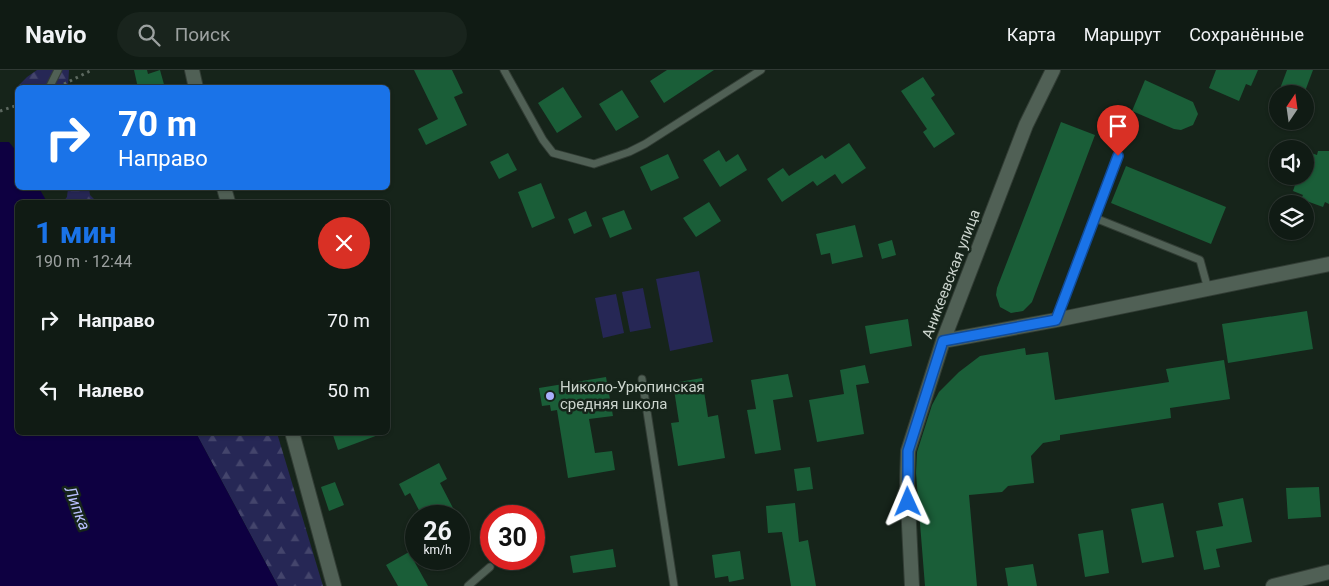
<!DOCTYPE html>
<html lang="ru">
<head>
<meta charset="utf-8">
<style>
	:root { --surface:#101b14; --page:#19241d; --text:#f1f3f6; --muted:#9ca1a0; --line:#303934; --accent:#1a73e8 }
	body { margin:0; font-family:Roboto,sans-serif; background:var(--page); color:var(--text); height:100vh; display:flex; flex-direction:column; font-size:19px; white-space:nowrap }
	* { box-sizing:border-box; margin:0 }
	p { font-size:16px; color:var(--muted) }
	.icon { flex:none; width:28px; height:28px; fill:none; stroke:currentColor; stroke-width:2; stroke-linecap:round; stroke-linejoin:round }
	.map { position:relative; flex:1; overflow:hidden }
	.panel { position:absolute; left:15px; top:130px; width:375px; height:235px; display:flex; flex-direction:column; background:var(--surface); border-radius:8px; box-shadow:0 1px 4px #0004,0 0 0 1px var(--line) }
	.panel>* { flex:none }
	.hud { position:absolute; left:15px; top:15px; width:375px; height:105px; border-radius:8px; box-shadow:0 1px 4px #0004,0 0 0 1px var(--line); background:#1a73e8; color:#fff; overflow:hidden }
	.needle { width:32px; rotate:13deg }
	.fabs { position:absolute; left:1269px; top:15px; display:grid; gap:10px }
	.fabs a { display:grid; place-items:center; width:45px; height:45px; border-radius:50%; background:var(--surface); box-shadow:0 1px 4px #0004,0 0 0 1px var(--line); font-size:25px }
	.speed { position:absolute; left:405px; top:435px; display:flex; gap:10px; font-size:25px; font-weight:700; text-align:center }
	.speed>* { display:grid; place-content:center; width:65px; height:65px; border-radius:50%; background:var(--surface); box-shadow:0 1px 4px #0004,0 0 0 1px var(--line); line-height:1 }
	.speed small { font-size:12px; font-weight:400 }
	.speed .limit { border:8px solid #d22; background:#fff; color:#111 }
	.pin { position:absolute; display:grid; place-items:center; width:42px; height:42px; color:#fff; margin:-51px -21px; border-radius:50% 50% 50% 0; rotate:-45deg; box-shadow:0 0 5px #0007 }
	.pin .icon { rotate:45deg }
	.me { position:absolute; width:55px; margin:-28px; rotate:359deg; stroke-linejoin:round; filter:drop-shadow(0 0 4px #0008) }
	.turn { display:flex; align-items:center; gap:18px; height:105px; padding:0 20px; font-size:22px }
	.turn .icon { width:65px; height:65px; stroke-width:2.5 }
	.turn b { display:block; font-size:35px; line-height:42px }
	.round { display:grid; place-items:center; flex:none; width:52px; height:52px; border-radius:26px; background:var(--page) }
	.headline { display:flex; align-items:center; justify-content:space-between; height:85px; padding:0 20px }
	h1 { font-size:30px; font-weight:700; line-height:38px; color:var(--accent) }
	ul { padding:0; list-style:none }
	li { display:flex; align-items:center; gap:15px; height:70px; padding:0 20px }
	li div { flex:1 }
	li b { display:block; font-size:19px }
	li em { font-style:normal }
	header { display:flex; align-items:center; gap:30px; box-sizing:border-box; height:70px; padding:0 25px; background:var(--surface); border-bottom:1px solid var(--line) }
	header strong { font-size:24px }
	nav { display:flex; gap:28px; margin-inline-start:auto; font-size:18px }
	.search { width:350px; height:45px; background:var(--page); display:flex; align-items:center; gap:12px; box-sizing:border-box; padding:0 18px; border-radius:28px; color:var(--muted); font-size:19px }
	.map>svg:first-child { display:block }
	.forest { fill:url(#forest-firs) }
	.garden { fill:#262755 }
	.water { fill:#0e0041 }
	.building { fill:#1a5e38 }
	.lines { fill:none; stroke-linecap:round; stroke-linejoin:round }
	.lane-casing { stroke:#323d35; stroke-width:9 }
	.street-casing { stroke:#323d35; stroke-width:16 }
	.path { stroke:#5d6960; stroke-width:3; stroke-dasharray:2.5 4; stroke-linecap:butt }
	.lane { stroke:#506055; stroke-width:7 }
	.street { stroke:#506055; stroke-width:14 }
	.route-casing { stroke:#114b97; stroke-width:12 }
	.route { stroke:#1a73e8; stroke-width:9 }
	.poi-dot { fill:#a9b0fc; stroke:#16241a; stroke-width:2 }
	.labels { text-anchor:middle; stroke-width:5; stroke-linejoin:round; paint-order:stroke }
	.street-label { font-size:15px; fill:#cbd4cd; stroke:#16241a }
	.poi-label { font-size:15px; fill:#cbd4cd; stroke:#16241a; text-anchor:start }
	.water-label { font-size:16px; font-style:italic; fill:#b9bffd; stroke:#16241a }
</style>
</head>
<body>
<header>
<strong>Navio</strong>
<div class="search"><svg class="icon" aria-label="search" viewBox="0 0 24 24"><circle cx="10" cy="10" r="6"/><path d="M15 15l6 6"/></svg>Поиск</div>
<nav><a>Карта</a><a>Маршрут</a><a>Сохранённые</a></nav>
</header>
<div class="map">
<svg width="1329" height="516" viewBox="0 0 1329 516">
	<defs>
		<pattern id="forest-firs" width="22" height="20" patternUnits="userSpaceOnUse" patternTransform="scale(1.25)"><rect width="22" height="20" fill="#262755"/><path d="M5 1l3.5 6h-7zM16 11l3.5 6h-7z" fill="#44456c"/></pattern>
	</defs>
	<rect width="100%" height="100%" fill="#16241a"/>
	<path class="forest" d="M37 0H69L68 17 18 18 17 54 14 51 17 34 15 19 27 7Z
		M68 118H89L90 125 97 132H63L67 127Z
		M196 363H277L323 516H278Z"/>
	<path class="garden" d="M699 201 713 272 670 281 656 209Z
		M643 218 651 258 630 262 622 222Z
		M616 224 624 263 603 268 595 228Z"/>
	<path class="water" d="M0 72H9L17 82 18 118H39L47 132H18V362L196 363 278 516H0Z"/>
	<path class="building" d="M134 0H147L148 4 160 0 165 18H138Z
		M414 0H452L463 23 454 27 467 55 426 75 418 59 438 49Z
		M667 0H714L664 33 650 11Z
		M1216 0H1258L1251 16 1246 14 1239 31 1209 18Z
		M1287 0H1313L1304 24H1278Z
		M923 7 935 25 931 28 955 64 934 78 923 62 927 59 901 21Z
		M1145 10 1193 32 1198 44 1193 55 1181 60 1174 59 1132 41Z
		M563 17 582 47 557 63 538 33Z
		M622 20 639 47 616 61 599 34Z
		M1061 52 1095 65 1032 232 1023 241 1011 243 1000 237 996 225 997 218Z
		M849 73 866 98 842 114 835 104 817 116 813 111 782 132 767 109 783 98 789 106 822 85 825 89Z
		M719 80 726 92 738 84 747 100 720 117 703 90Z
		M1305 81 1317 85 1318 81H1329V134L1325 132 1323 137 1301 129 1303 125 1293 121 1298 106H1305Z
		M508 83 517 100 499 109 490 92Z
		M668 84 679 108 651 121 640 97Z
		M1126 96 1226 137 1211 174 1111 133Z
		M541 113 555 148 532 158 518 122Z
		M709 132 721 151 696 167 683 148Z
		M624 140 632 159 610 168 602 148Z
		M586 141 592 156 574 164 568 149Z
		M855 155 863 187 832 194 830 183 821 185 816 164Z
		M892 170 896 185 882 189 878 174Z
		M1307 241 1313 279 1228 293 1222 254Z
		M908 249 912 276 870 284 865 256Z
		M1025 278 1026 285 1048 282 1055 330 1169 312 1166 299 1224 290 1230 329 1170 338 1171 348 1060 365V370L1043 373 1031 386 1034 413 1008 416 1002 422 969 425 977 516H925L916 403 917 382 932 335 939 322 959 302 980 286Z
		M865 295 869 313 856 315 864 364 817 372 809 330 844 324 840 300Z
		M788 304 793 327 773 330 781 380 755 384 747 340 756 339 751 310Z
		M606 307 613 346 589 349 595 383 612 381 615 400 568 408 557 340 551 341 550 335 542 336 539 318Z
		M702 308 708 347 718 345 725 388 678 396 671 353 679 352 673 313Z
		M332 362H381V364L338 380Z
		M439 393 447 409 440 413 453 438 439 446H422L410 423 405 426 399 414Z
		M810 397 813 419 797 421 794 399Z
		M335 412 344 435 329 441 321 417Z
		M1319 417 1321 447 1288 449 1286 418Z
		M1243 428 1252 472 1216 479 1220 497 1204 500 1196 461 1223 456 1218 433Z
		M795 433 799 472 808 470 816 516H791L782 462 768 463 766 436Z
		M1163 433 1174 487 1142 493 1131 439Z
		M1103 460 1109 503 1085 507 1078 464Z
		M613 479 616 497 573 503 570 486Z
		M740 481 744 509 729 512 728 506 715 508 712 485Z
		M409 482 428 516H398L386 495Z
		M1033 494 1037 516H1008L1005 498Z"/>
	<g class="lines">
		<defs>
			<path id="lane" d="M504 0 543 70 553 83 594 94 629 82 645 74 761 0
				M49 18 58 0
				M1095 148 1200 190 1208 219
				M1056 250 1118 86
				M642 309 674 516
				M468 516 490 497"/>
			<path id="street" d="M192 0 196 18
				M224 118 228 132
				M943 271 1056 250 1329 194
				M292 362 334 516
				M912 516 907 413 908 381 943 271 1026 55 1053 0
				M1273 516 1329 502"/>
		</defs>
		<use href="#lane" class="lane-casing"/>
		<use href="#street" class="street-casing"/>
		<path class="path" d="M64 14 92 0
			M0 41 18 35"/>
		<use href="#lane" class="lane"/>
		<use href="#street" class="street"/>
	</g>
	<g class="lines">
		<defs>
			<path id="route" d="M908 432V381L943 271 1056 250 1118 86"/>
		</defs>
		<use href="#route" class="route-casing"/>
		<use href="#route" class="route"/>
	</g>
	<circle class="poi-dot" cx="550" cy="326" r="5"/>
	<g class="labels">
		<g class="street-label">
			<text transform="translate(951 204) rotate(-69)" y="5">Аникеевская улица</text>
		</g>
		<g class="poi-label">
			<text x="560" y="322">Николо-Урюпинская<tspan x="560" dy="17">средняя школа</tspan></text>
		</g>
		<g class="water-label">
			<text transform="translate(78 438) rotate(69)" y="6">Липка</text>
		</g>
	</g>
</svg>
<div class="fabs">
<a><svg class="needle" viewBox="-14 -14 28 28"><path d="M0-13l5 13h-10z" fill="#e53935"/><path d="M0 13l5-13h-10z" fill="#9ca1a0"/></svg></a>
<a><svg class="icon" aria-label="sound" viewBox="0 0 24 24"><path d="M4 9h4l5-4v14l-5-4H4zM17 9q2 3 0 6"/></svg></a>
<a><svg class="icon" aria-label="layers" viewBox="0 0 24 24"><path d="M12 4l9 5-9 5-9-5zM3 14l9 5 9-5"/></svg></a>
</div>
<div class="speed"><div>26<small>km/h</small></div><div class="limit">30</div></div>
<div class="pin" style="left:1118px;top:86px;background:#d93025"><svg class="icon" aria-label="arrive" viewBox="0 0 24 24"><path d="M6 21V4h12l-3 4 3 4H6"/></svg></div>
<svg class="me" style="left:908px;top:432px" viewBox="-20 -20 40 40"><path d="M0-17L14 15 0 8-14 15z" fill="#1a73e8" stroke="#fff" stroke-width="4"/></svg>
<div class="hud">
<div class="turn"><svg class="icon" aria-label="right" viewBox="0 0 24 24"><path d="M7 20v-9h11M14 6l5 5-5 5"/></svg><div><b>70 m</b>Направо</div></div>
</div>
<section class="panel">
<div class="headline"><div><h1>1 мин</h1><p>190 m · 12:44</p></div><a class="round" style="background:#d93025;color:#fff"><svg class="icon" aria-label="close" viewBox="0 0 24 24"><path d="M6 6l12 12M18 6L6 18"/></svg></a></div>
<ul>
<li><svg class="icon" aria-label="right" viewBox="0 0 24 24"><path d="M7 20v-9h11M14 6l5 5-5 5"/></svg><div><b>Направо</b></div><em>70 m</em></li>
<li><svg class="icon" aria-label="left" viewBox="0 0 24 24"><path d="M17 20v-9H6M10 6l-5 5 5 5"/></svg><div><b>Налево</b></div><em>50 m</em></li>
</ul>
</section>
</div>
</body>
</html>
